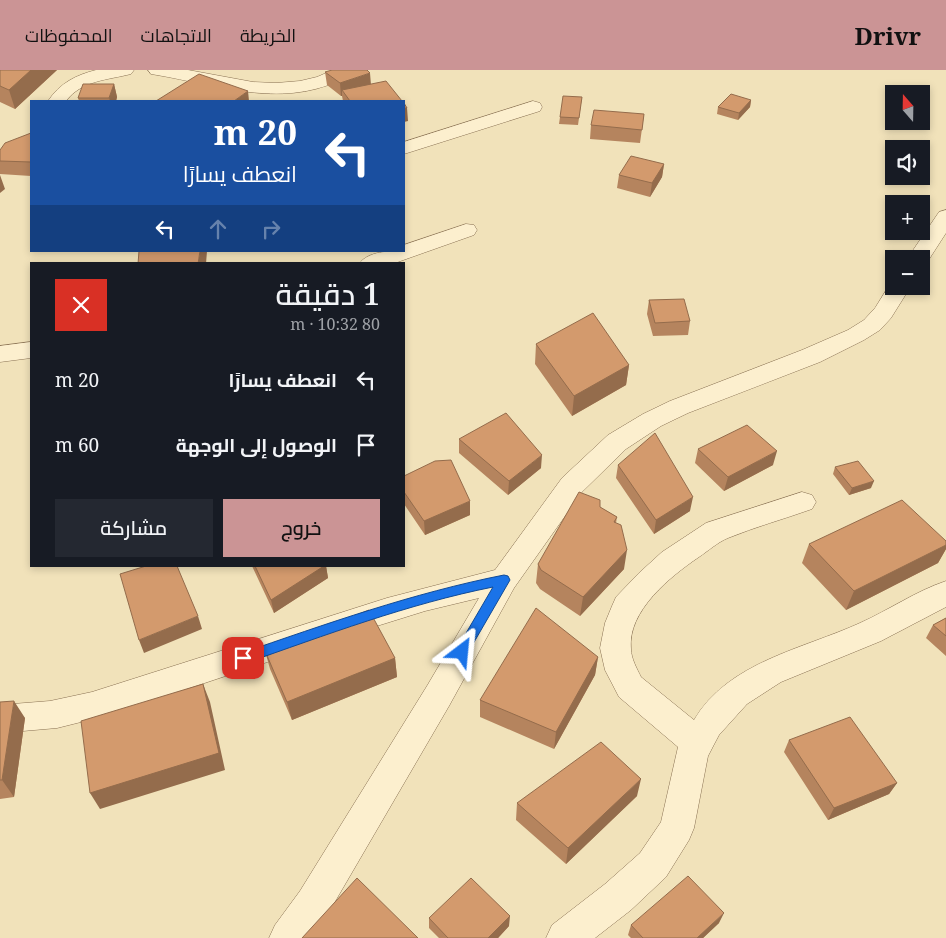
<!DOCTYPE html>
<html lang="ar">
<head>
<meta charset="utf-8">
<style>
	:root { --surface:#171b24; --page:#242831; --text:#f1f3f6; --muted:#9ea1a6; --accent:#cb9495 }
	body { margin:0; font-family:"Noto Serif",Cairo,serif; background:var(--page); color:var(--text); direction:rtl; height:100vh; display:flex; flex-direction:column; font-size:19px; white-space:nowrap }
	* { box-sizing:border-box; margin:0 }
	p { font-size:16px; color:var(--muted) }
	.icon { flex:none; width:28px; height:28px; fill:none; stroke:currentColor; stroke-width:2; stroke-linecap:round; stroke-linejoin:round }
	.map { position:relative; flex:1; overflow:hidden; direction:ltr }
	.sheet { position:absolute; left:30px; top:192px; width:375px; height:305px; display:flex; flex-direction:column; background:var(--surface); border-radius:0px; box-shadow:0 2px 8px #0003; direction:rtl }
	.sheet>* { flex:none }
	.top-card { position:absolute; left:30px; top:30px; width:375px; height:152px; border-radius:0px; box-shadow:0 2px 8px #0003; direction:rtl; background:#1a4fa0; color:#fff; overflow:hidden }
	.needle { width:32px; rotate:340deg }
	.fabs { position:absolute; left:885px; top:15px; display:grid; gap:10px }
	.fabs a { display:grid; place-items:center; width:45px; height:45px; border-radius:0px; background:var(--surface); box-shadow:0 2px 8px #0003; font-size:25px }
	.pin { position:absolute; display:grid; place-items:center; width:42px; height:42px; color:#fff; margin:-21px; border-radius:10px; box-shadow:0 2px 8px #0006 }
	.me { position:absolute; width:55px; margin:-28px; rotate:29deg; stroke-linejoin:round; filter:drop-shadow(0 0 4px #0008) }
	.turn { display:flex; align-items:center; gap:18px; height:105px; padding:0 25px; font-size:22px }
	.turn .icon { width:65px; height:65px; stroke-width:2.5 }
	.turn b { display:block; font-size:35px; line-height:42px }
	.lanes { display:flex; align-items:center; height:48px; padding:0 25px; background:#0003; justify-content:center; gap:25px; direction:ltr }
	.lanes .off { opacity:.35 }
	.round { display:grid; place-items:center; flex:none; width:52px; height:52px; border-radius:0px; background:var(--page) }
	.summary { display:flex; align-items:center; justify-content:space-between; height:85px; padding:0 25px }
	h1 { font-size:30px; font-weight:600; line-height:38px }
	.action { display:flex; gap:10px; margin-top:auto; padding:10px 25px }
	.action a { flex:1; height:58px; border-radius:0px; background:var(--accent); color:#111; font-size:20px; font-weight:600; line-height:58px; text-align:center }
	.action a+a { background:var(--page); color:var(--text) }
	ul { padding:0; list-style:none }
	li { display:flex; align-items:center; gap:15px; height:65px; padding:0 25px }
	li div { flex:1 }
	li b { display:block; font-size:19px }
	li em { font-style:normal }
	header { display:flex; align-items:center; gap:30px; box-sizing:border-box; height:70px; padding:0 25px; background:var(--accent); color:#111 }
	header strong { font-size:24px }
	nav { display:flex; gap:28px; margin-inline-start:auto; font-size:18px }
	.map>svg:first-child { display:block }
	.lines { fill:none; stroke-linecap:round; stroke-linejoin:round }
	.minor-casing { stroke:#897153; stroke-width:1 }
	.minor { fill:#fcefce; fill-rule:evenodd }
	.wall { fill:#b5845e }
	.shaded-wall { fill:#946c4c }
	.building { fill:#d39a6d; stroke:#946c4c }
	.route { fill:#1a73e8; stroke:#114b97 }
</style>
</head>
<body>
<header>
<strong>Drivr</strong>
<nav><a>الخريطة</a><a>الاتجاهات</a><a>المحفوظات</a></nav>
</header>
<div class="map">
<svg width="946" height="868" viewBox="0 0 946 868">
	<rect width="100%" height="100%" fill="#f1e2ba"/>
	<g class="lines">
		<defs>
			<path id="minor" d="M96 0H134L131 4C108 10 82 10 66 31H48C60 13 76 5 96 0Z
				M148 0H188L253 12 276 13 300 11 317 7 333 0H357C353 6 344 8 338 11 280 38 216 15 157 5L151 4Z
				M533 31 540 33 542 37 540 41 404 84V72Z
				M946 140V163L926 194 921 195V189H907L939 142Z
				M466 154 474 155 477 160 474 165 392 194H359C368 181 390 181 404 181V175Z
				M892 211H894V216H911L891 248 880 260 864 270 820 292 688 343 661 356 626 379 582 422 514 518 449 636 326 847 311 868H269L275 855 300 821 427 616 479 528 425 541 348 565 109 645 57 658 0 663V635L50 631 92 622 387 528 495 500 562 408 608 365 643 344 670 331 802 280 848 260 864 250 875 238Z
				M31 272V288L0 292V276Z
				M802 422 812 425 816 432 812 439C784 449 755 457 728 468 718 472 708 481 699 487 671 506 627 541 631 579 631 588 637 599 641 607L694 650C728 592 803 579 860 553 889 540 916 521 946 511V537L881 571 781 612 747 634 719 665 708 686 694 758 689 770 666 807 631 840 595 868H546L552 855 605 814 640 783 661 752 678 677 619 627 605 600 600 578 605 553 612 536 616 527 639 503 662 482 706 453Z"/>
		</defs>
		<use href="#minor" class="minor-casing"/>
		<use href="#minor" class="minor"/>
	</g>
	<path class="wall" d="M0 0H57L15 39 0 32Z
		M325 2 371 14 402 31H343L342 26H341L327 15Z
		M114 14 117 27 116 31H79L78 28Z
		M582 27 578 55 559 54 560 47Z
		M751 30 750 37 738 50 717 44 718 37Z
		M644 44 640 73 590 69 591 55Z
		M31 63V106L0 104V80Z
		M664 94 662 107 650 127 617 118 619 105Z
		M649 230 690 251 688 265 653 266 647 244Z
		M536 274 629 295 626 315 572 346 535 294Z
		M459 369 541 398 508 425 459 383Z
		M698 379 773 395 724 421 695 393Z
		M618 395 690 441 654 464 616 408Z
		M835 397 871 418 849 425 833 404Z
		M404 406 470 445 425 465 404 434Z
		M600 437 617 447 616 453 624 499 580 546 540 519 536 513 538 494Z
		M946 471V479L938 493 846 540 802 493 809 474Z
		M252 496H326L328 508 274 543Z
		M946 548V586L926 568 933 555Z
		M265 581 395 588 397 607 292 650 270 599Z
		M598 587 595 605 554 679 480 647V630Z
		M0 632 25 648 14 727 0 729Z
		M789 670 897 713 889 724 828 750 784 682Z
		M637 726 566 794 516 750 517 733Z
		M429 848 509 856 498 868H439L429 858Z
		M719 853 703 868H631L628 865 631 855Z"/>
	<path class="shaded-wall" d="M31 0H57L15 39 9 20Z
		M370 3 371 15 342 20V26H341L340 13Z
		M114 14 117 27 116 31H110L109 28Z
		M248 21 249 31H234Z
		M751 30 750 37 738 50 739 43Z
		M404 38H407L408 51 404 52Z
		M664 94 662 107 650 127 652 113Z
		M0 105 5 119 0 123Z
		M200 181H207L206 194H198Z
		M629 295 626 315 572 346 574 326Z
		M777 381 773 395 724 421 728 407Z
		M542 385 541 398 508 425 509 411Z
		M874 411 871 418 849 425 852 418Z
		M693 427 690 441 654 464 656 450Z
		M470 431V445L425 465 424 451Z
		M946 475V479L938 493 846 540 854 521Z
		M627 480 624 499 580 546 583 527Z
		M324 496H326L328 508 274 543 271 530Z
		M198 546 202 559 144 583 139 570Z
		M598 587 595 605 554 679 556 662Z
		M395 588 397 607 292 650 287 632Z
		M203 614 210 632 225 700 100 739 90 723Z
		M14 631 25 648 14 727 2 710Z
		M641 709 637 726 566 794 568 778Z
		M897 713 889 724 828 750 834 738Z
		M724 843 719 853 703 868H697Z
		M510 846 509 856 498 868H488Z"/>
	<path class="building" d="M0 0H31L9 20 0 16Z
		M332 0H367L370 3 340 13 325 2Z
		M199 4 248 21 234 31H156Z
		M386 11 402 31H350L342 20Z
		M83 14H114L109 28H78Z
		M731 24 751 30 739 43 718 37Z
		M563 26 582 27 579 48 560 47Z
		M404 33 407 38H404Z
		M594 40 644 44 642 60 591 55Z
		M31 63V92L0 91V80L5 73Z
		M631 86 664 94 652 113 619 105Z
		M139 181H200L198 194H138Z
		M684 229 690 251 655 253 649 230Z
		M593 243 629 295 574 326 536 274Z
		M506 343 542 385 509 411 459 369Z
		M747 355 777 381 728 407 698 379Z
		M655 363 693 427 656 450 618 395Z
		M451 390 470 431 424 451 404 422V406L435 391Z
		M858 391 874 411 852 418 835 397Z
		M579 422 600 430V437L617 447 614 452 621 455 627 480 583 527 541 500 538 494Z
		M902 430 946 471V475L854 521 809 474Z
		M146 496H177L198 546 139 570 120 504Z
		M255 496H324L271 530Z
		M536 538 598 587 556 662 480 630Z
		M369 540 395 588 287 632 265 581Z
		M946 548V566L933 555Z
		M203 614 219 683 90 723 81 651Z
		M14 631 2 710H0V632Z
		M850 647 897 713 834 738 789 670Z
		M601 672 641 709 568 778 517 733Z
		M688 806 724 843 697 868H643L631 855Z
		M357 808 418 868H302Z
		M471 808 510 846 488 868H448L429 848Z"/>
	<path class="route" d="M504 505 508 506 510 510 466 586 462 587 457 586 455 582 493 517C408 534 326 565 243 594L239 592 237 588 239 584C326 554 413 523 504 505Z"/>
</svg>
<div class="fabs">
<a><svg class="needle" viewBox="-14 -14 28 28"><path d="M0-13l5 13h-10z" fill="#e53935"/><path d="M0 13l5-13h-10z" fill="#9ea1a6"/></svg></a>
<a><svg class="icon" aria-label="sound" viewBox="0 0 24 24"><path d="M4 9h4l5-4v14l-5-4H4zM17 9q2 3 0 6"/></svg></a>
<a>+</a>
<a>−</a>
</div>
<div class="pin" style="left:243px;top:588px;background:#d93025"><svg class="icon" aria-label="arrive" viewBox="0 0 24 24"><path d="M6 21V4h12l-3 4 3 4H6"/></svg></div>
<svg class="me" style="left:462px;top:582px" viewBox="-20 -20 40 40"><path d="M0-17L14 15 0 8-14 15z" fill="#1a73e8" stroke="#fff" stroke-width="4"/></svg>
<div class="top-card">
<div class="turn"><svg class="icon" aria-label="left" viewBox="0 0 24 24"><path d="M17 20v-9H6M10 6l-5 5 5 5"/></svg><div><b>20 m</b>انعطف يسارًا</div></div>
<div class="lanes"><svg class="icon" aria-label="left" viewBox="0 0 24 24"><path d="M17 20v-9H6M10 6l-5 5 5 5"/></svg><svg class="icon off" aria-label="ahead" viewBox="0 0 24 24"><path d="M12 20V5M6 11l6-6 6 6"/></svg><svg class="icon off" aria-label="right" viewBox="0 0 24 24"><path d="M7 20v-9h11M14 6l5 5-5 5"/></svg></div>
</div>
<section class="sheet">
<div class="summary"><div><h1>1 دقيقة</h1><p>80 m · 10:32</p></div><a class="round" style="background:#d93025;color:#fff"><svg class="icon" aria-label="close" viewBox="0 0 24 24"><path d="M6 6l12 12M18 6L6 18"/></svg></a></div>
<ul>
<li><svg class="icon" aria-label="left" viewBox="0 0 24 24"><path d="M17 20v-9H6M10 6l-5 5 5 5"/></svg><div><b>انعطف يسارًا</b></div><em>20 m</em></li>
<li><svg class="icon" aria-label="arrive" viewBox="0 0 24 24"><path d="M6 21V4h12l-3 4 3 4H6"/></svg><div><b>الوصول إلى الوجهة</b></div><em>60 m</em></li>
</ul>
<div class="action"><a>خروج</a><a>مشاركة</a></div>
</section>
</div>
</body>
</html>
